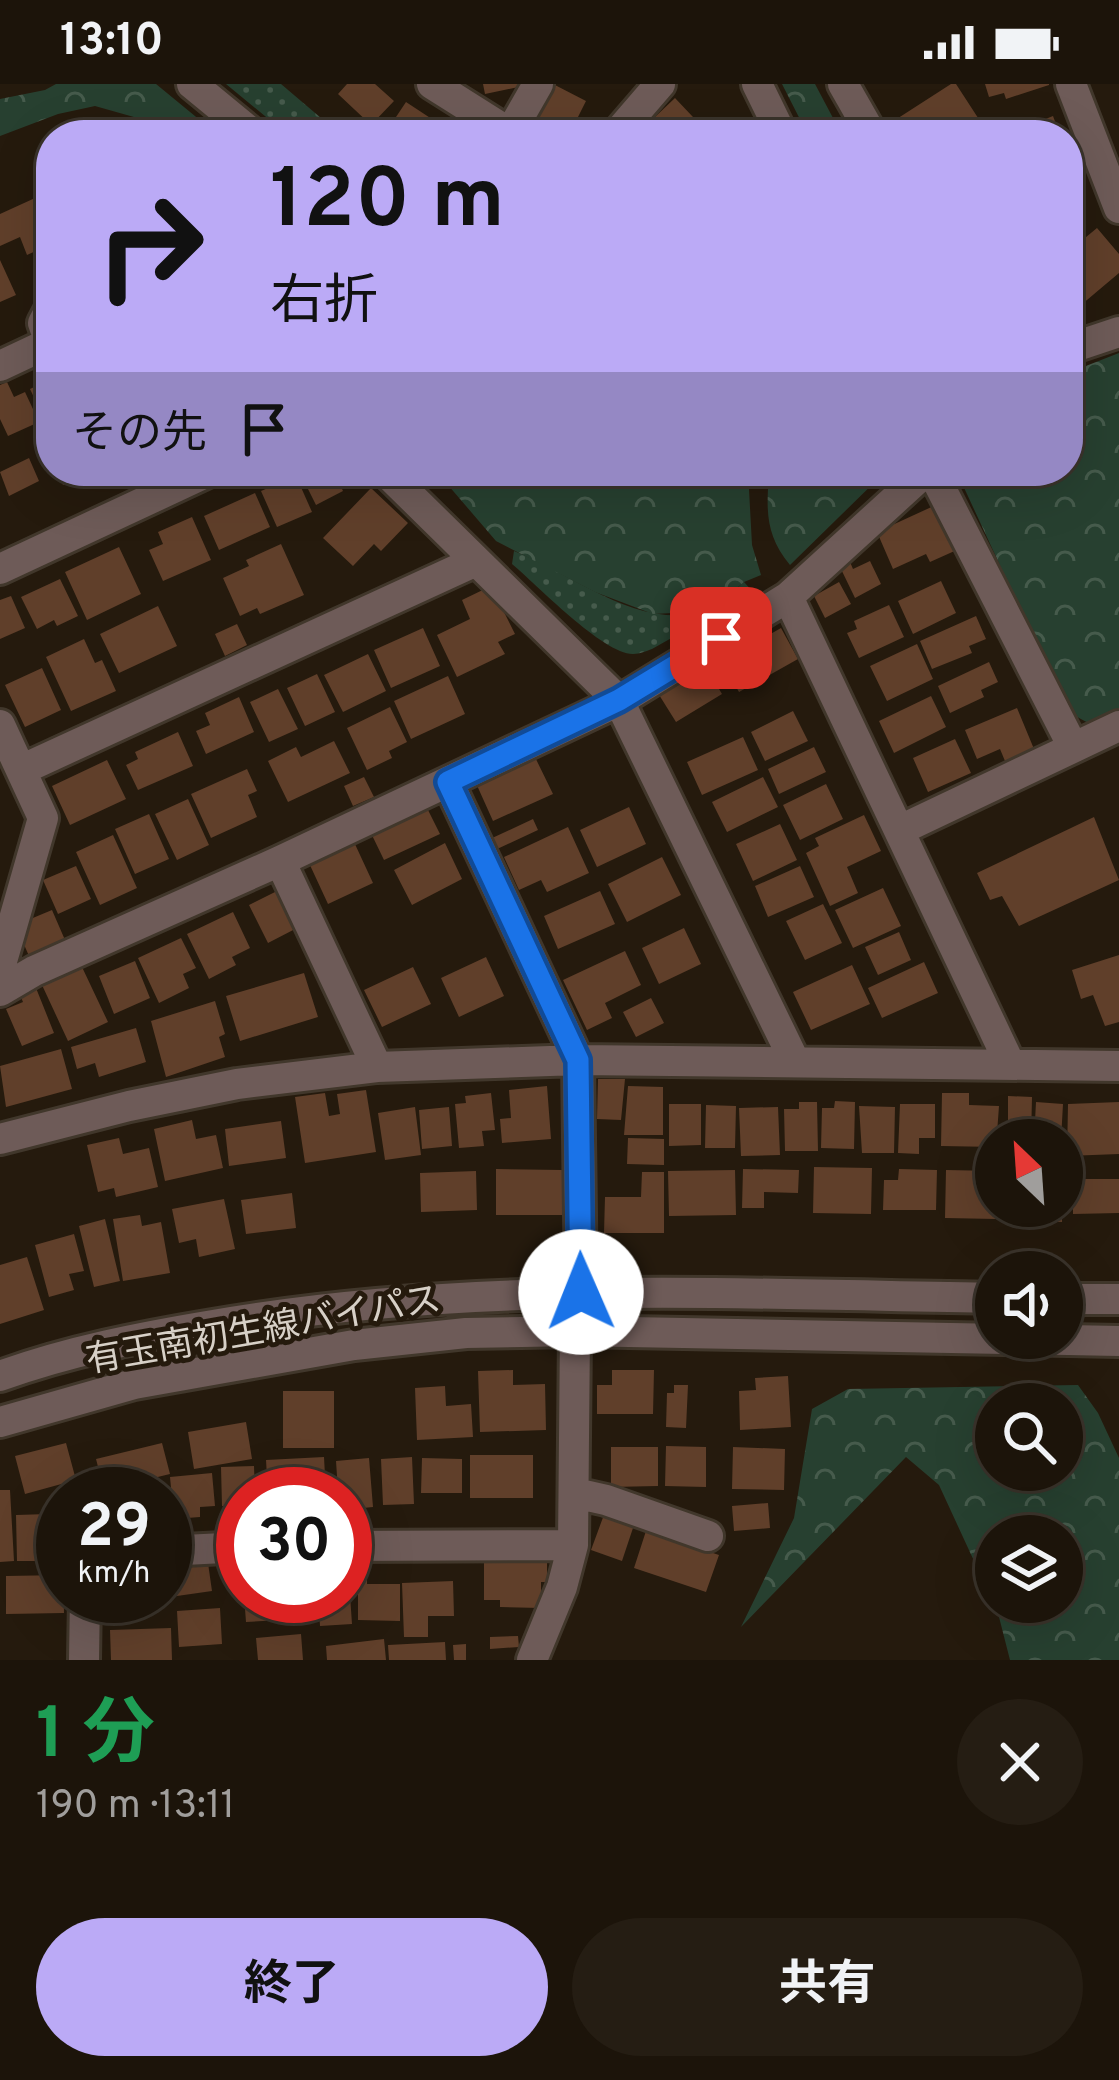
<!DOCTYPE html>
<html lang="ja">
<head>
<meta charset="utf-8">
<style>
	:root { --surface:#1c140a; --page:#251d13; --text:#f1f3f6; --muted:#a09e9c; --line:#3a332b; --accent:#bbaaf6 }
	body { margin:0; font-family:Overpass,"Noto Sans JP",sans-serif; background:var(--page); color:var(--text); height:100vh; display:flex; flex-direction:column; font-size:45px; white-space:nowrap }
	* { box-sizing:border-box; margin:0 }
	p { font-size:39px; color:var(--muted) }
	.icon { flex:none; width:66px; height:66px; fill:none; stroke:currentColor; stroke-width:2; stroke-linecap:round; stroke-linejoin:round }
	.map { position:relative; height:1576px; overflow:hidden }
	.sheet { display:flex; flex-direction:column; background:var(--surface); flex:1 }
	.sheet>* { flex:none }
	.banner { position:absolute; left:36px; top:36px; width:1047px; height:366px; border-radius:48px; box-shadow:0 12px 48px #0002,0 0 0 3px var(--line); background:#bbaaf6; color:#111; overflow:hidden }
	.needle { width:78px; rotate:335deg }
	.controls { position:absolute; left:975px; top:1035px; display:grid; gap:24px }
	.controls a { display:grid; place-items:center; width:108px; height:108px; border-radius:50%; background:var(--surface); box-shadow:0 12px 48px #0002,0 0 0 3px var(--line); font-size:60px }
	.speed { position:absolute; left:36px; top:1383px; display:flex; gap:24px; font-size:60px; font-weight:700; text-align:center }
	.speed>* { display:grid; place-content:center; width:156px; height:156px; border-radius:50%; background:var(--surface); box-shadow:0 12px 48px #0002,0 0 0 3px var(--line); line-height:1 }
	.speed small { font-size:30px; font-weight:400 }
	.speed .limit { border:18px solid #d22; background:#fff; color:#111 }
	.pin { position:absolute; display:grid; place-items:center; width:102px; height:102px; color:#fff; margin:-51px; border-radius:24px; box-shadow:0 6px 18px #0006 }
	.me { position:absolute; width:132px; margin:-66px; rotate:359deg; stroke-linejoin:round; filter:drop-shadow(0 0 9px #0008) }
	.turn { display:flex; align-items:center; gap:42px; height:252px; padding:0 36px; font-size:54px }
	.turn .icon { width:156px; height:156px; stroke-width:2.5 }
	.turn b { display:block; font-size:84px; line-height:102px }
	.then { display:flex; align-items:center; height:114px; padding:0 36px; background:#0003; gap:24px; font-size:45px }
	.round { display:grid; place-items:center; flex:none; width:126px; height:126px; border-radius:63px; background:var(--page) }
	.summary { display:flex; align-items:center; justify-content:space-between; height:204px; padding:0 36px }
	h1 { font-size:72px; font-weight:700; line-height:90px; color:#1e9e55 }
	.button { display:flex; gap:24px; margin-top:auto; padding:24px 36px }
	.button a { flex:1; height:138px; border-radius:72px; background:var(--accent); color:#111; font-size:48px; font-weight:700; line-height:138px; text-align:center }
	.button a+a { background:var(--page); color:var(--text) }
	.status { display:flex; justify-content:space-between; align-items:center; height:84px; padding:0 60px; background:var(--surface); direction:ltr }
	.status svg { height:33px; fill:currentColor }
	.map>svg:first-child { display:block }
	.grass { fill:url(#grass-dots) }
	.forest { fill:url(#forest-crowns); fill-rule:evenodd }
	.building { fill:#603f2a }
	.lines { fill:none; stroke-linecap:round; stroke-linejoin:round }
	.minor-casing { stroke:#41372b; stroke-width:36 }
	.minor { stroke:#6e5b58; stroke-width:30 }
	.route-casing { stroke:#114b97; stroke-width:30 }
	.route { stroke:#1a73e8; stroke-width:21 }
	.labels { text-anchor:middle; stroke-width:10; stroke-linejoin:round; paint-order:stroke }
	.street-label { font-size:36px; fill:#d7d0c7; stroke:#251a0d }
</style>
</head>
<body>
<div class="status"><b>13:10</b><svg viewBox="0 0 49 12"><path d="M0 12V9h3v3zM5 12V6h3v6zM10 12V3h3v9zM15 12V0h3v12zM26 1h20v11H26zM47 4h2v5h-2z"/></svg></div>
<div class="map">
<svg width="1119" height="1576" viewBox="0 0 1119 1576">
	<defs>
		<pattern id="grass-dots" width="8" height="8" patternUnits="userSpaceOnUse" patternTransform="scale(3)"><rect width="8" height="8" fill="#274030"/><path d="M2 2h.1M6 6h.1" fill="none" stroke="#465b4c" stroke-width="1.8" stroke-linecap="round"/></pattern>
		<pattern id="forest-crowns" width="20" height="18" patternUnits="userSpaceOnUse" patternTransform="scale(3)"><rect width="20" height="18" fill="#274030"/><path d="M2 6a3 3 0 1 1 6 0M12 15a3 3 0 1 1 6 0" fill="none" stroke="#465b4c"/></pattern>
	</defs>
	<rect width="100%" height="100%" fill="#251a0d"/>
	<path class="grass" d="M226 0H281L341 51H288Z
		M514 467C573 490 639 548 707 527 720 523 734 506 744 498L753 508 652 565C646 567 640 570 633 570 603 570 536 500 512 480Z"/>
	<path class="forest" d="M56 0H156L218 51H147L141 35 95 22 58 30 0 52V15L45 6Z
		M782 0H815L842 51H808Z
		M1119 269V628L1092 641 1068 628 960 395 968 387H1068V289Z
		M436 387H748L752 461 761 491 744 498 710 527 653 530 595 508 496 457Z
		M785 387H886L790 481C766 452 766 428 769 391Z
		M1078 1301 1098 1329 1119 1374V1576H1010L998 1529 939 1401 906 1373 741 1543 794 1434 812 1325 848 1305ZM1062 1320V1386H996V1320ZM1062 1452V1518H996V1452Z"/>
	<path class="building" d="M347 0H375L394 17 371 41 338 10Z
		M483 0H523V2L485 10Z
		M553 0 586 17 569 51 532 35Z
		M951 0H956L982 40 965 51H900L892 38Z
		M985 0H1049V1L1006 15 1004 9 989 13Z
		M675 14 710 51H640L638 49Z
		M406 18 444 43 439 51H384Z
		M1053 32 1060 51H1005Z
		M46 109 51 119V160L27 171 20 153 0 162V130Z
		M1097 144 1119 170V189L1068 232V168Z
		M0 176 16 211 0 218Z
		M51 295V339L47 341 30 305Z
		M7 298 14 313 25 308 39 338 8 352 0 335V301Z
		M29 374 39 397 9 412 0 388Z
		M56 387H94L63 401Z
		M299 387H334L343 407 316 421Z
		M296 392 312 428 277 443 261 407Z
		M371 404 408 439 381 467 374 460 353 482 323 454Z
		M255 409 270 443 219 466 204 432Z
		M938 420 959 465 930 478 926 470 893 485 877 448Z
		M192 433 211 476 163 497 149 466 163 460 158 448Z
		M281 460 304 511 260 530 257 524 240 532 223 494 249 482 246 476Z
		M119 463 141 510 87 536 65 488Z
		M870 477 881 500 855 514 840 483 850 478 853 485Z
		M60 495 78 532 57 542 54 536 37 545 21 513Z
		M941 497 956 529 913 550 898 517Z
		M839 498 851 520 825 534 814 512Z
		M491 502 515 550 498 558 505 570 457 593 437 551 470 535 462 516Z
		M11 512 25 544 0 555V516Z
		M889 521 904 553 859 574 847 549 857 545 854 537Z
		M158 522 177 562 119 589 100 550Z
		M976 532 986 555 969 562 972 569 932 585 920 557Z
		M237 540 247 561 225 572 215 550Z
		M763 543 767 552 781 544 798 575 739 608 717 569Z
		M423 544 440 582 391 604 374 566Z
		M84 555 95 579 102 576 116 607 71 627 46 573Z
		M917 560 933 595 887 617 870 582Z
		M368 570 386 607 343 628 324 591Z
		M703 578 722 610 676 638 656 606Z
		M989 578 998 598 981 606 984 613 950 629 938 602Z
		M42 584 61 626 25 643 5 601Z
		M317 590 335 628 305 642 287 604Z
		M448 592 465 630 411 655 394 617Z
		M278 605 298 645 269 658 250 618Z
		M931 612 946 643 894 669 879 637Z
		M239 613 254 648 206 670 196 647 210 641 205 629Z
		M390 623 407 658 389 667 392 674 367 686 347 644Z
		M1017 624 1034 665 1005 677 1000 665 977 675 965 646Z
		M793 627 808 657 765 677 751 648Z
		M178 648 193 682 138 706 126 681 138 675 135 668Z
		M743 653 758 686 702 711 687 678Z
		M955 655 971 689 928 708 913 674Z
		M334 657 350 689 288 718 268 677 296 663 301 673Z
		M814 663 826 688 779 710 768 685Z
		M533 669 553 710 493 737 475 697Z
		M107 676 126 715 70 741 52 702Z
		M247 685 257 707 248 711 257 733 211 754 191 710Z
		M364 693 374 713 353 722 344 702Z
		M763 693 778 723 727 748 712 718Z
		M826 700 843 735 800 756 783 721Z
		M188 715 209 761 177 776 155 730Z
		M424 718 440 750 384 776 369 745Z
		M629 723 646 760 597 783 580 746Z
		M149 730 169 775 135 790 115 745Z
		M864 731 881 767 847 783 858 809 830 822 806 769 819 762 815 754Z
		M1094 733 1119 796 1019 842 1002 812 990 816 977 789Z
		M533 735 538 746 495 766 490 755Z
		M780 740 797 776 753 797 736 760Z
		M568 743 589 789 547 808 541 796 519 806 504 773Z
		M113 751 137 804 100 821 76 768Z
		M354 758 373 799 328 820 309 779Z
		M445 759 462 795 412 821 394 786Z
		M662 773 681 811 627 838 608 800Z
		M76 782 91 815 58 830 43 796Z
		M800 782 814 813 768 833 755 802Z
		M883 804 901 842 853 864 835 826Z
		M277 807 297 844 268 859 249 821Z
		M600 807 615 840 558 865 544 832Z
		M823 820 842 859 805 876 786 837Z
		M52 826 65 856 29 872 22 856 28 836Z
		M233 828 250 864 232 873 236 881 209 895 187 850Z
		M684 844 701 880 659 900 642 864Z
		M899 848 911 876 878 891 865 863Z
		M181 854 196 884 183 890 189 904 159 919 138 874Z
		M625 867 641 901 605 919 612 934 587 946 563 896Z
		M1119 871V938L1105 942 1093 911 1081 915 1072 886Z
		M486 873 504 912 459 933 441 894Z
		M135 877 150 914 114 930 99 892Z
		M924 878 938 909 882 934 868 904Z
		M852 881 870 920 811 946 793 908Z
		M82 883 108 938 68 957 42 901Z
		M413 883 431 920 382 943 364 906Z
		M304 889 318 933 240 957 226 912Z
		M36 904 54 949 22 962 6 925 23 918 20 911Z
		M651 914 664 939 636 953 623 928Z
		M215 917 225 950 219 953 225 973 166 993 151 937Z
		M136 944 146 978 99 993 95 979 77 985 71 963Z
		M61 965 72 1005 6 1023 0 982Z
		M598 995H625L621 1036 597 1035Z
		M547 1002 551 1055 502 1059 500 1035 511 1034 509 1006Z
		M628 1002 663 1003V1051H624Z
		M366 1006 376 1068 305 1079 295 1013 325 1009 329 1032 340 1030 337 1010Z
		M491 1009 495 1046 482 1047 484 1062 459 1064 455 1020 466 1019 465 1012Z
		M942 1009H969V1021L999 1022 996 1063 941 1062Z
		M1008 1012 1032 1013 1031 1056H1008Z
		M835 1017 855 1018 854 1065 821 1064 822 1024H834Z
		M799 1018H817L818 1067H785L784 1025H799Z
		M1036 1018 1063 1020 1061 1056H1034Z
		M1119 1018V1070L1067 1072 1068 1020Z
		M669 1020H701V1061L669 1062Z
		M900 1020H935V1054H919V1070L898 1069Z
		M706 1021 736 1022 735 1064H705Z
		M859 1022 895 1023 894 1069H862Z
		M415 1023 421 1071 385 1076 378 1029Z
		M449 1023 452 1062 422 1065 419 1026Z
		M778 1023 780 1071 741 1072 739 1024Z
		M192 1036 196 1055 216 1051 223 1084 165 1097 154 1045Z
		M281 1037 286 1074 229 1082 225 1045Z
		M119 1054 123 1070 149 1064 158 1103 116 1113 114 1104 98 1108 87 1061Z
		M628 1054 664 1055V1081L627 1080Z
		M814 1083 872 1084 871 1130 813 1129Z
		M496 1085 562 1086V1131H496Z
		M743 1085 799 1086 798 1109 764 1108V1124H742Z
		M899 1085 937 1086 936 1126H883L884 1096H898Z
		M735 1086 736 1131 669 1132 668 1087Z
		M946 1086 996 1087V1135L945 1134Z
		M476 1087 477 1126 421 1128 420 1089Z
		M642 1088H664V1149H604L605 1113H641Z
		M1073 1095H1119V1129L1073 1130Z
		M292 1109 296 1144 246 1150 241 1116Z
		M224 1115 235 1165 199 1173 196 1155 179 1159 172 1125Z
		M1004 1122H1062V1138L1004 1136Z
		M140 1131 142 1142 161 1138 170 1189 123 1197 113 1135Z
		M105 1135 120 1197 94 1203 79 1142Z
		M74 1150 84 1187 69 1190 74 1206 49 1213 35 1161Z
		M27 1173 44 1226 0 1240V1181Z
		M513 1286V1301L545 1300 546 1346 480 1348 478 1287Z
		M612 1286H654L653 1330H597V1301H612Z
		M788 1292 791 1343 740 1346 739 1307 756 1306 755 1294Z
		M674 1301H688L686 1344 666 1343 667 1309H674Z
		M445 1302 446 1322 471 1320 473 1353 417 1356 415 1304Z
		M283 1307H334V1364H283Z
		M246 1338 252 1375 194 1385 188 1348Z
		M66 1359 76 1396 25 1410 15 1372Z
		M162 1359 170 1390 129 1400 144 1399 146 1410H105L96 1375Z
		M666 1362 706 1363V1403L665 1402Z
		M611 1363H658V1402L611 1403Z
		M733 1363 785 1365 784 1406 732 1405Z
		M470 1371H533V1414H470Z
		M324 1373 326 1410H268L266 1376Z
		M412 1373 414 1420 383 1421 381 1375Z
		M369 1374 373 1423 353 1425 351 1406 338 1407 336 1377Z
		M422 1374 462 1375V1409H421Z
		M254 1382 255 1410H243V1422H222L221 1383Z
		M212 1389 215 1422 200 1423V1433L174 1435 170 1393Z
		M0 1406H10L14 1477 0 1478Z
		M768 1419 770 1444 734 1447 732 1422Z
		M605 1428 635 1438 622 1477 591 1466Z
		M48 1430 49 1477H17L16 1431Z
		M646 1447 719 1471 706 1508 634 1484Z
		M484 1476H547V1498H541V1524L500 1523V1516H484Z
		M208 1479 212 1507 170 1513 166 1484Z
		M63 1491 64 1529 6 1530V1492Z
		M358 1492H367V1500H400V1537L358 1536Z
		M345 1496H349L352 1540 320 1542 318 1512H345Z
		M453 1497 454 1532H428V1553H404L402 1499Z
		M99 1512H153L154 1530 100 1532Z
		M244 1512H280L281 1536 246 1538Z
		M220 1524 222 1560 179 1563 177 1527Z
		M171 1544 172 1576H111L110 1546Z
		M301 1550 303 1576H258L256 1554Z
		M518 1552 519 1563 490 1565V1553Z
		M384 1555 386 1576H327L326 1562Z
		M445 1558 446 1576H389L388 1561Z
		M466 1560V1576H454L453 1561Z"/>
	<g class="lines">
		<defs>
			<path id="minor" d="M192 0 254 51
				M432 0 513 51
				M757 0 782 51
				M843 0 872 51
				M1071 0 1119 124
				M510 49 538 0
				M616 51 660 0
				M50 259 43 239 51 224
				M1068 265 1119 248
				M0 282 51 258
				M385 387 619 617 795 978
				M932 387 1073 663
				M0 485 210 387
				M788 513 1010 980
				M0 641 43 734 0 884
				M21 686 476 477
				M448 698 578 976 581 1208
				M900 746 1119 642
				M280 777 377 983
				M0 907 34 887 280 777 619 617 788 513 926 387
				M0 1055 129 1022 237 1000 377 983 578 976 1119 982
				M1062 1215H1119
				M0 1292C69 1267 141 1253 213 1241 472 1196 734 1210 996 1214
				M0 1338 134 1300 354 1261 466 1249 575 1247 1119 1257
				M575 1409 606 1416 708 1452
				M345 1462 573 1461
				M165 1467 243 1463
				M84 1576 85 1512
				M532 1576 562 1503 573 1461 575 1247"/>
		</defs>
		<use href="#minor" class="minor-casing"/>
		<use href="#minor" class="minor"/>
	</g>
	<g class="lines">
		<defs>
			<path id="route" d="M581 1208 578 976 448 698 619 616 721 554"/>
		</defs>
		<use href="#route" class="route-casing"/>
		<use href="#route" class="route"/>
	</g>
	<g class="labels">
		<g class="street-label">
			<text transform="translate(263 1244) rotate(-10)" y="13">有玉南初生線バイパス</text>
		</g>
	</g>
</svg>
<div class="controls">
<a><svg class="needle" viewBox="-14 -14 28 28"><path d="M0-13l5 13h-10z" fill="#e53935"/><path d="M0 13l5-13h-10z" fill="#a09e9c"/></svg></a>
<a><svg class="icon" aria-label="sound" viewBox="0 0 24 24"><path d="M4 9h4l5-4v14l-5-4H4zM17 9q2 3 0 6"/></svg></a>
<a><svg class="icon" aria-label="search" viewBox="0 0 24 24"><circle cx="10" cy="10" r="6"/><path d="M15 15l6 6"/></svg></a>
<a><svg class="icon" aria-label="layers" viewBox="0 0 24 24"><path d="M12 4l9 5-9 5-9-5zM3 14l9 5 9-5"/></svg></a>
</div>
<div class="speed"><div>29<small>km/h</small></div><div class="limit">30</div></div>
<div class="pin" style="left:721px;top:554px;background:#d93025"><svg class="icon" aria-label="arrive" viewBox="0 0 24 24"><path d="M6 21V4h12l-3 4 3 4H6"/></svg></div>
<svg class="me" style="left:581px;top:1208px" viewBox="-20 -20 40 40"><circle r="19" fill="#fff"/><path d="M0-13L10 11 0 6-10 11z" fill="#1a73e8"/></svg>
<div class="banner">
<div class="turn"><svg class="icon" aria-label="right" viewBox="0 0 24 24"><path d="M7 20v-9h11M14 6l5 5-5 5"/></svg><div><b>120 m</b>右折</div></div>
<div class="then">その先<svg class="icon" aria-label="arrive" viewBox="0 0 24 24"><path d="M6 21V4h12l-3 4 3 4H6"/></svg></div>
</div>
</div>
<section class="sheet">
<div class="summary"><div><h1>1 分</h1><p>190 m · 13:11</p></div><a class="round"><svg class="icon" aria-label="close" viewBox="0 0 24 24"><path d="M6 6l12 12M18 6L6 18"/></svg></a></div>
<div class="button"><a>終了</a><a>共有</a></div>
</section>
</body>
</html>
